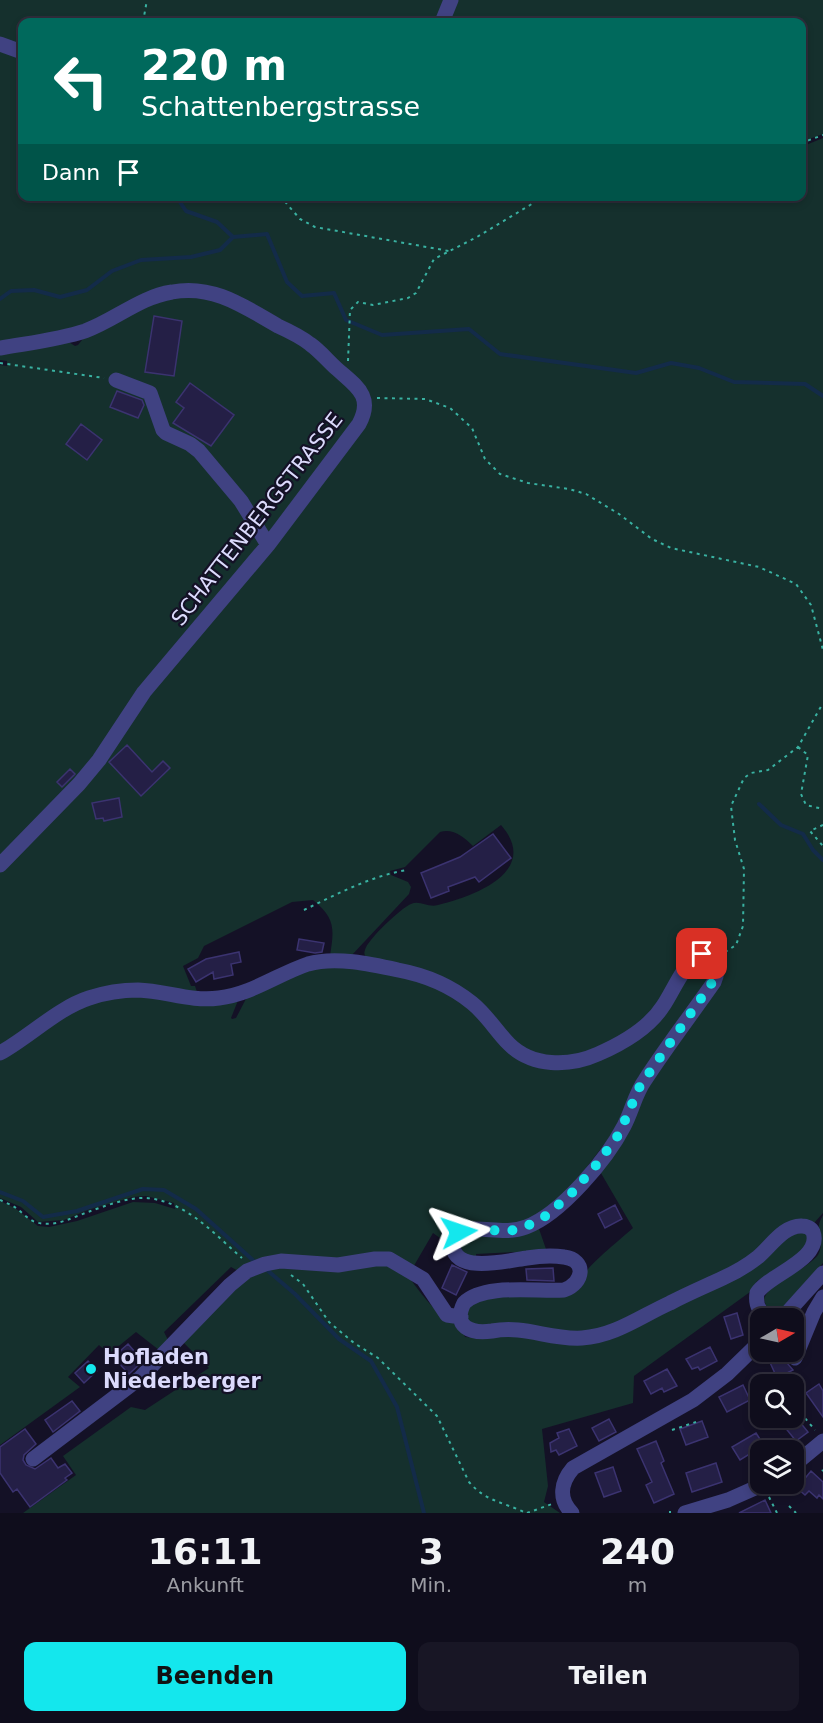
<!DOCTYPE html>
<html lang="de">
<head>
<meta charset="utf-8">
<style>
	:root { --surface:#0f0d1c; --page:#181625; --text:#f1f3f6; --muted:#9b9ca3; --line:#2f2d3b; --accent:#14e7ed }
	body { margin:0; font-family:"DejaVu Sans",sans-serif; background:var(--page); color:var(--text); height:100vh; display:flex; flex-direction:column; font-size:22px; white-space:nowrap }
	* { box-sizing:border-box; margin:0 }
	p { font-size:20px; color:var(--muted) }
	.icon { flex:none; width:33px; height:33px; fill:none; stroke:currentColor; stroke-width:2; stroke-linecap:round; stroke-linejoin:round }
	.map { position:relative; height:1513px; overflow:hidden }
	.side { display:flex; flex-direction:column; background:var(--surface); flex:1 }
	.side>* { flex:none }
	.hud { position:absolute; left:18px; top:18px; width:788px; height:183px; border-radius:12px; box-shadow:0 3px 9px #0003,0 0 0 2px var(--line); background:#00695c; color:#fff; overflow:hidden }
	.needle { width:39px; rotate:81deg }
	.buttons { position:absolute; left:750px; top:1308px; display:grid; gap:12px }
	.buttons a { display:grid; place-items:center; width:54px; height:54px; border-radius:12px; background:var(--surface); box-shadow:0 3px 9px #0003,0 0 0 2px var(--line); font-size:30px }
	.pin { position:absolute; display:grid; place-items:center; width:51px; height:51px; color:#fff; margin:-26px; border-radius:12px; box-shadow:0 3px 9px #0006 }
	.me { position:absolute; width:66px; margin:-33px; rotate:85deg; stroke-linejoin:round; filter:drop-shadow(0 0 4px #0008) }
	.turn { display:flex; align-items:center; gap:21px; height:126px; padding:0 24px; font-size:27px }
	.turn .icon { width:78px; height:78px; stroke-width:2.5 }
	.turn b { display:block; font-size:42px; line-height:51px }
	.then { display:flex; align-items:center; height:57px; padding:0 24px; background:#0003; gap:12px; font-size:22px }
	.eta { display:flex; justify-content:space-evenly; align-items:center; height:102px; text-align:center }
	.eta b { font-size:36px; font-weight:700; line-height:42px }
	.action { display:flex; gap:12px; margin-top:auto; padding:12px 24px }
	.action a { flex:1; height:69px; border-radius:12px; background:var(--accent); color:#111; font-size:24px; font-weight:700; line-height:69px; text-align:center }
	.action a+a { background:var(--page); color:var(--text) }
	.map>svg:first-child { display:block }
	.green { fill:#15302d }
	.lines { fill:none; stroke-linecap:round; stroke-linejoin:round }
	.stream { stroke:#132b49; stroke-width:4 }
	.building { fill:#241f46; stroke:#3b3370; stroke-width:1.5 }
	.path { stroke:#39b1a1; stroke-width:2; stroke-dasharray:3 4.5; stroke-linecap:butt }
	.minor { stroke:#404282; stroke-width:15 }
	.route { stroke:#14e7ed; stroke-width:10; stroke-dasharray:0 18 }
	.poi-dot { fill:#14e7ed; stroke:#141126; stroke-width:2 }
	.labels { text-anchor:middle; stroke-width:4.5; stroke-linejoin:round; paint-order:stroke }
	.street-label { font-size:21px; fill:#dbdafc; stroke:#141126 }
	.poi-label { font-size:21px; font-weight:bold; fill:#dbdafc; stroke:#141126; text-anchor:start }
</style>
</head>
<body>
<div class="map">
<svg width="823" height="1513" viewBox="0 0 823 1513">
	<rect width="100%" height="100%" fill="#141126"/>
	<path class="green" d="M0 0H448L439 22H22V50L0 42Z
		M454 0H823V134L801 142V22H446Z
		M0 48 22 56V196H801V147L823 138V1213L814 1223 797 1221 787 1225 764 1247 726 1273 653 1305 611 1329 584 1334H562L513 1325 484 1328 468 1322 466 1305C482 1284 545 1299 569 1292 580 1289 581 1281 586 1272 593 1261 622 1238 633 1228L598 1168 625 1130 646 1084 718 983C730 958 714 934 689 956 679 974 669 995 656 1011 647 1022 635 1029 623 1036 590 1057 557 1070 520 1048 506 1040 500 1026 489 1015 477 1003 463 992 449 984 425 970 396 967 370 961 366 958 363 955 365 950 367 940 401 908 411 904 420 900 428 908 438 905 475 896 541 871 501 825L473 846C464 837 453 828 440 832L405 867 390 871 391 875 408 882 411 887 409 894 351 956H330C334 929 336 919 313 900L292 902 204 946 198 958 183 966 191 986H195L198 995 164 991 156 985 150 984 117 989 79 998 0 1049V365L7 366V361L0 360V351L64 339 75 346 78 345 86 335 150 302 183 295 213 296 233 304 309 347 352 386 361 401V411L367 416 368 409 367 389 326 354 305 332 236 296 210 290 197 288 165 291 137 300 84 329 0 345Z
		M707 960 713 970 623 1120 565 1195 525 1222 452 1232 443 1226 441 1234 448 1242 447 1246 440 1238 433 1233 408 1276C420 1292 441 1322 461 1326L465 1337 480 1338 509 1332 603 1340 788 1235 806 1232 811 1248 757 1281 750 1292 634 1376 633 1403 542 1429 548 1486 544 1502 560 1513H23L76 1475 63 1456 131 1407 145 1410 209 1368 180 1339 249 1277 231 1267 164 1332 169 1342 159 1350 136 1332 109 1354 99 1345 68 1377 80 1387 0 1445V1201L15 1208 38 1226 49 1227 77 1221 133 1202 155 1203 175 1209 174 1203 146 1196 133 1197 88 1210 64 1220 38 1222 21 1207 0 1198V1056L70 1010 127 994 239 998 231 1018 232 1019 236 1018 248 995 314 966 372 968 446 990 546 1065 645 1030 698 962Z
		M823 1215V1263L781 1309H770L766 1306 764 1299C771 1280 804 1272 818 1255 823 1247 819 1238 819 1228 818 1224 821 1219 823 1215Z
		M538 1226 547 1252 521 1255 513 1252 476 1254V1258L462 1254 460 1238Z"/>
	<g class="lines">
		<path class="stream" d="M176 196 186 211 217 222 233 237 267 234 287 282 302 296 334 293 346 320 382 335 469 329 500 354 636 373 671 363 699 368 734 382 805 384 823 396
			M0 299 11 291 34 290 60 297 87 290 112 271 141 260 191 257 220 250 233 237
			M759 804 781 825 803 834 813 850 823 860
			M0 1192 23 1201 43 1217 77 1211 143 1189 164 1190 196 1209 256 1263
			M267 1270 295 1294 339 1339 371 1361 397 1407 424 1513"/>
	</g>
	<path class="building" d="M154 316 182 321 174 376 145 372Z
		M190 383 234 415 211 446 173 423 184 408 176 402Z
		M117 391 142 400 144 405 138 418 110 407Z
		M81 424 102 440 87 460 66 444Z
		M127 745 152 772 163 761 170 768 141 796 109 762Z
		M70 769 75 774 62 787 57 782Z
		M119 798 122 817 104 821 103 818 96 819 92 803Z
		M493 834 511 858 479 882 475 877 448 887 449 891 431 898 421 873 460 857Z
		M299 939 324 943 322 952 315 953 297 950Z
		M239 952 241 962 231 964 233 975 214 979 213 972 196 982 188 969 206 959Z
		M615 1205 622 1219 605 1228 598 1214Z
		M452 1265 467 1272 456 1295 442 1288Z
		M553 1268 554 1281 527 1280 526 1269Z
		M737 1313 743 1335 731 1339 724 1317Z
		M128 1344 143 1361 129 1374 113 1357Z
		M710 1347 717 1361 700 1370 698 1367 692 1369 686 1359Z
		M785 1352 787 1363 793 1370 777 1378 768 1358Z
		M88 1361 97 1371 84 1383 75 1373Z
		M667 1369 677 1386 664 1392 662 1388 651 1394 644 1381Z
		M819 1384 823 1391V1417L806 1393Z
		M743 1385 750 1400 727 1412 719 1397Z
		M72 1401 80 1411 53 1432 45 1420Z
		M795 1416 808 1432 796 1441 783 1425Z
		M609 1419 616 1432 599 1441 592 1428Z
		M702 1421 708 1437 686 1445 680 1429Z
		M25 1429 36 1444 24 1455 23 1460 26 1465 35 1469 51 1458 58 1468 65 1464 72 1473 65 1478 67 1480 30 1507 17 1489 13 1492 0 1473V1447Z
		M569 1429 577 1446 559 1455 556 1450 551 1452 550 1443 559 1438 557 1433Z
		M756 1433 767 1450H760V1469L751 1453 740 1460 732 1447Z
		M656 1441 664 1461 661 1463 674 1494 654 1503 646 1485 652 1482 637 1449Z
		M716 1463 722 1482 692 1492 686 1473Z
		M613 1467 621 1491 604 1497 595 1473Z
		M811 1471 823 1482V1499L819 1495 817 1498 809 1491 805 1495 797 1488Z
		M765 1500 771 1513H739Z"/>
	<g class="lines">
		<path class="path" d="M143 22 147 0
			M801 143 823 135
			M280 196 300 219 315 227 449 251
			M348 361 350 310 358 302 373 305 408 298 416 293 434 259 477 237 545 196
			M0 363 104 378
			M377 398 425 399 450 408 472 428 485 459 500 474 528 483 569 489 586 494 619 514 652 539 671 548 759 567 796 584 811 605 823 650
			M798 747 808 755 801 794 806 805 823 809
			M823 825 810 831 823 846
			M304 910C337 894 371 876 407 870
			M725 952 736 945 743 926 744 869 735 840 731 806 744 778 751 773 768 770 798 747 823 703
			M0 1200C4 1202 9 1204 13 1206 20 1210 27 1219 35 1222 54 1228 71 1218 88 1212 105 1206 128 1197 146 1198 186 1201 214 1234 242 1258
			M291 1275 303 1284 329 1322 354 1343 378 1358 437 1416 469 1482C486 1502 504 1502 526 1513
			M794 1413 799 1411 815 1430
			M782 1422 788 1418
			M672 1430 696 1422
			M822 1471 823 1470
			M769 1497 777 1513
			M789 1506 796 1513
			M670 1511V1513
			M527 1513 552 1504"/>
		<path class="minor" d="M442 22 451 0
			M0 44 22 52
			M0 348C28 343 58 340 85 331 115 320 140 297 172 292 213 284 245 307 278 326 289 331 300 336 310 344 320 351 328 361 337 369 356 386 374 396 359 424L268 545 144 692 99 760 79 784 0 865
			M116 380 150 393 163 430 166 433 190 444 199 451 241 501 268 545
			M0 1053C29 1037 58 1008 89 998 104 993 122 990 138 990 166 991 191 1002 219 998 252 994 278 974 308 964 335 956 371 964 398 970 425 975 451 986 472 1003 487 1015 496 1031 509 1044 532 1067 569 1067 598 1054 621 1044 649 1028 663 1006 672 993 683 966 696 957 715 945 721 967 714 982 691 1015 667 1046 645 1080 635 1094 632 1111 624 1126 607 1159 561 1214 526 1227 505 1235 484 1226 462 1230 457 1234 453 1239 453 1245 453 1275 511 1260 527 1258 539 1256 552 1255 564 1257 587 1260 584 1283 564 1290 537 1292 484 1283 464 1303 452 1327 471 1334 492 1331 526 1325 549 1340 582 1338 615 1336 641 1316 670 1303 687 1294 706 1286 723 1278 736 1272 748 1265 758 1257 771 1246 784 1225 802 1226 806 1226 811 1228 813 1232 823 1259 768 1275 757 1293 755 1305 760 1315 772 1318
			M778 1318 787 1313 823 1273
			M795 1358 814 1312 823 1297
			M33 1459 140 1378 230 1285 247 1271 265 1264 281 1261 338 1265 375 1259H389L423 1279 447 1315 461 1317
			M794 1465 823 1441
			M572 1513C558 1499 561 1482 573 1468L693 1400 727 1374 760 1342
			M685 1513 728 1500 764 1484"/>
	</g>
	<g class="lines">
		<path class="route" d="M459 1232 468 1229 507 1231 521 1229 543 1218 570 1195 597 1164 619 1134 640 1086 716 977C720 964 716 954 702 954"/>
	</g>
	<circle class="poi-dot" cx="91" cy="1369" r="6"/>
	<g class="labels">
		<g class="street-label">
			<text transform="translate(257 519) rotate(-52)" y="7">SCHATTENBERGSTRASSE</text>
		</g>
		<g class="poi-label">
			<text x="103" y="1364">Hofladen<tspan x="103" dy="24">Niederberger</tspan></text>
		</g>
	</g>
</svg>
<div class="buttons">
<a><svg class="needle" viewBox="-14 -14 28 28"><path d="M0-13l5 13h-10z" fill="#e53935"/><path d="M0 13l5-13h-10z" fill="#9b9ca3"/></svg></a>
<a><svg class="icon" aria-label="search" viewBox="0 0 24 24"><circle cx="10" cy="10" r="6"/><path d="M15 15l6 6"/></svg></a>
<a><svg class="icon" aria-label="layers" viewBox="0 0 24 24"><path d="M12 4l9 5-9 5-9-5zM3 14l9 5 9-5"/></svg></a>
</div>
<div class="pin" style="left:702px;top:954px;background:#d93025"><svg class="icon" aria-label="arrive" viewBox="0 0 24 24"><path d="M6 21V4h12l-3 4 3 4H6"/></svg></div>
<svg class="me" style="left:459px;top:1232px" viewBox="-20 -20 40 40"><path d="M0-17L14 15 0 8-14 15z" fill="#14e7ed" stroke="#fff" stroke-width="4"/></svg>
<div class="hud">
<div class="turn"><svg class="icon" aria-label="left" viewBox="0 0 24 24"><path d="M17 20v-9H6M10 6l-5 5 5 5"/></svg><div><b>220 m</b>Schattenbergstrasse</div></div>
<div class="then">Dann<svg class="icon" aria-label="arrive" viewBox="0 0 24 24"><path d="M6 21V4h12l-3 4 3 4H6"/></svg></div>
</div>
</div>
<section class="side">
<div class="eta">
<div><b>16:11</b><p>Ankunft</p></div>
<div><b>3</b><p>Min.</p></div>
<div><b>240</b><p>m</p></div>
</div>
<div class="action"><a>Beenden</a><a>Teilen</a></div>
</section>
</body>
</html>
